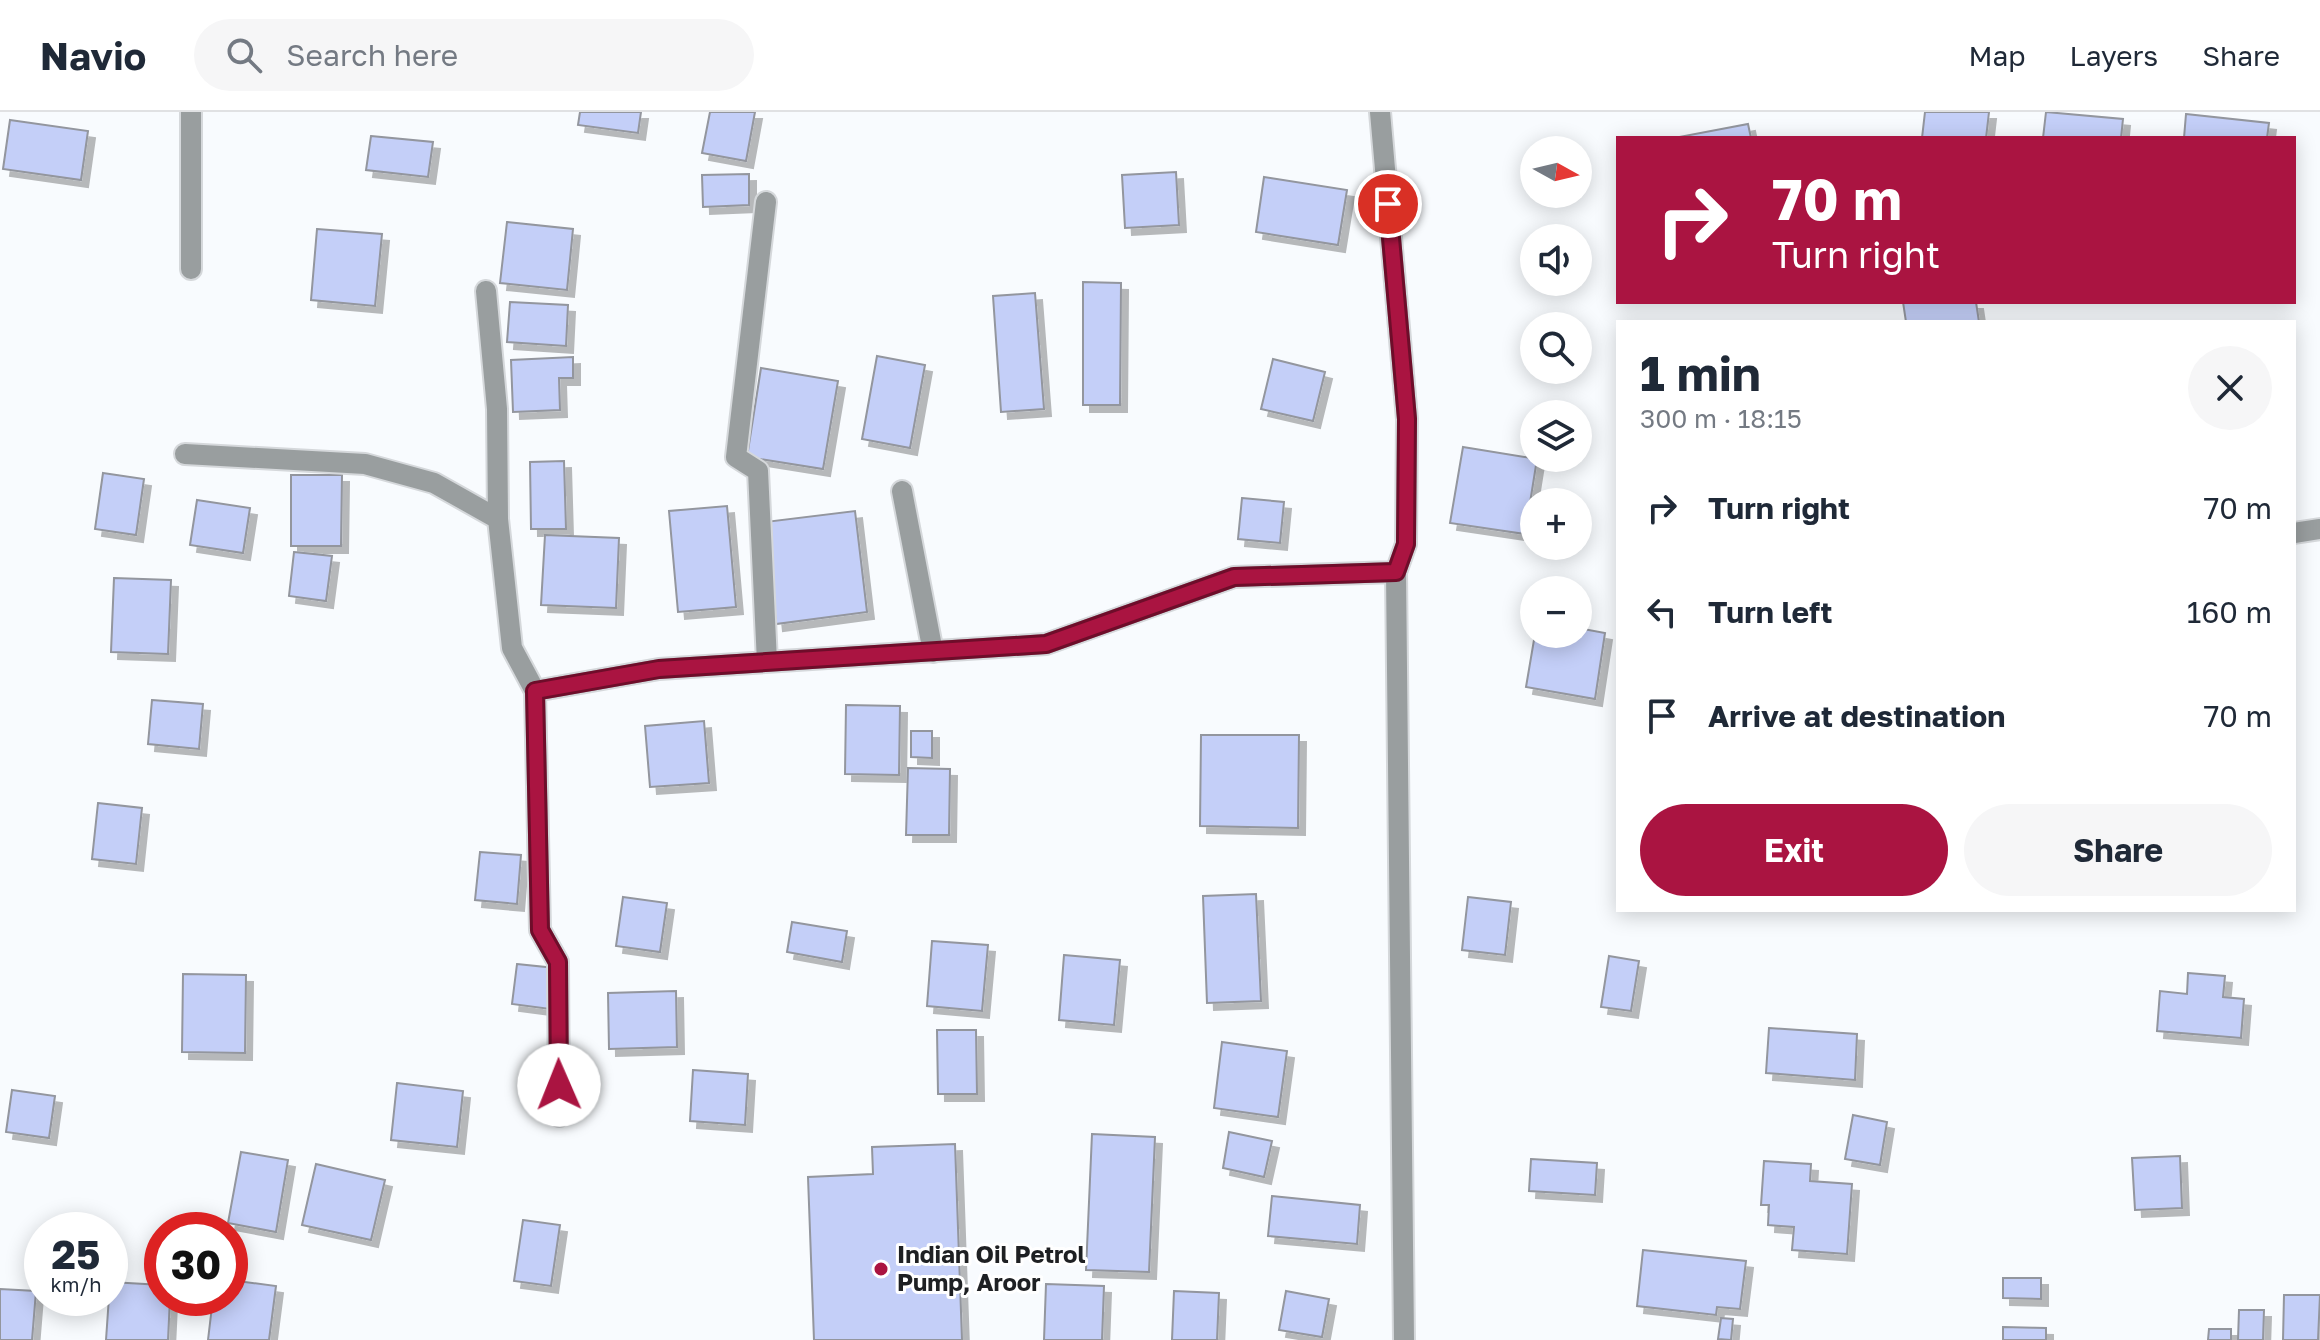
<!DOCTYPE html>
<html lang="en">
<head>
<meta charset="utf-8">
<style>
	:root { --surface:#fff; --page:#f6f6f7; --text:#1f2937; --muted:#747a83; --line:#e0e1e3; --accent:#aa1441 }
	body { margin:0; font-family:"Golos Text",sans-serif; background:var(--page); color:var(--text); height:100vh; display:flex; flex-direction:column; font-size:30px; white-space:nowrap }
	* { box-sizing:border-box; margin:0 }
	p { font-size:26px; color:var(--muted) }
	.icon { flex:none; width:44px; height:44px; fill:none; stroke:currentColor; stroke-width:2; stroke-linecap:round; stroke-linejoin:round }
	.map { position:relative; flex:1; overflow:hidden }
	.side { position:absolute; left:1616px; top:208px; width:680px; height:592px; display:flex; flex-direction:column; background:var(--surface); border-radius:0px; box-shadow:0 4px 20px #0003 }
	.side>* { flex:none }
	.hud { position:absolute; left:1616px; top:24px; width:680px; height:168px; border-radius:0px; box-shadow:0 4px 20px #0003; background:#aa1441; color:#fff; overflow:hidden }
	.needle { width:52px; rotate:98deg }
	.fabs { position:absolute; left:1520px; top:24px; display:grid; gap:16px }
	.fabs a { display:grid; place-items:center; width:72px; height:72px; border-radius:50%; background:var(--surface); box-shadow:0 4px 20px #0003; font-size:40px }
	.speed { position:absolute; left:24px; top:1100px; display:flex; gap:16px; font-size:40px; font-weight:700; text-align:center }
	.speed>* { display:grid; place-content:center; width:104px; height:104px; border-radius:50%; background:var(--surface); box-shadow:0 4px 20px #0003; line-height:1 }
	.speed small { font-size:20px; font-weight:400 }
	.speed .limit { border:12px solid #d22; background:#fff; color:#111 }
	.pin { position:absolute; display:grid; place-items:center; width:68px; height:68px; color:#fff; margin:-34px; border:4px solid #fff; border-radius:50%; box-shadow:0 2px 8px #0007 }
	.me { position:absolute; width:88px; margin:-44px; rotate:359deg; stroke-linejoin:round; filter:drop-shadow(0 0 6px #0008) }
	.turn { display:flex; align-items:center; gap:28px; height:168px; padding:0 24px; font-size:36px }
	.turn .icon { width:104px; height:104px; stroke-width:2.5 }
	.turn b { display:block; font-size:56px; line-height:68px }
	.round { display:grid; place-items:center; flex:none; width:84px; height:84px; border-radius:42px; background:var(--page) }
	.headline { display:flex; align-items:center; justify-content:space-between; height:136px; padding:0 24px }
	h1 { font-size:48px; font-weight:700; line-height:60px }
	.cta { display:flex; gap:16px; margin-top:auto; padding:16px 24px }
	.cta a { flex:1; height:92px; border-radius:48px; background:var(--accent); color:#fff; font-size:32px; font-weight:700; line-height:92px; text-align:center }
	.cta a+a { background:var(--page); color:var(--text) }
	ul { padding:0; list-style:none }
	li { display:flex; align-items:center; gap:24px; height:104px; padding:0 24px }
	li div { flex:1 }
	li b { display:block; font-size:30px }
	li em { font-style:normal }
	header { display:flex; align-items:center; gap:48px; box-sizing:border-box; height:112px; padding:0 40px; background:var(--surface); border-bottom:2px solid var(--line) }
	header strong { font-size:38px }
	nav { display:flex; gap:44px; margin-inline-start:auto; font-size:28px }
	.search { width:560px; height:72px; background:var(--page); display:flex; align-items:center; gap:20px; box-sizing:border-box; padding:0 28px; border-radius:44px; color:var(--muted); font-size:30px }
	.map>svg:first-child { display:block }
	.building { fill:#c4cff8; stroke:#93969e; stroke-width:2; filter:url(#shadow) }
	.lines { fill:none; stroke-linecap:round; stroke-linejoin:round }
	.street-casing { stroke:#d5d8db; stroke-width:24 }
	.street { stroke:#999e9f; stroke-width:20 }
	.route-casing { stroke:#6e0d2a; stroke-width:20 }
	.route { stroke:#aa1441; stroke-width:14 }
	.poi-dot { fill:#aa1441; stroke:#fff; stroke-width:3 }
	.labels { text-anchor:middle; stroke-width:6; stroke-linejoin:round; paint-order:stroke }
	.poi-label { font-size:24px; font-weight:bold; fill:#1e2023; stroke:#fff; text-anchor:start }
</style>
</head>
<body>
<header>
<strong>Navio</strong>
<div class="search"><svg class="icon" aria-label="search" viewBox="0 0 24 24"><circle cx="10" cy="10" r="6"/><path d="M15 15l6 6"/></svg>Search here</div>
<nav><a>Map</a><a>Layers</a><a>Share</a></nav>
</header>
<div class="map">
<svg width="2320" height="1228" viewBox="0 0 2320 1228">
	<defs>
		<filter id="shadow"><feDropShadow dx="7" dy="7" stdDeviation="0" flood-color="#0004"/></filter>
	</defs>
	<rect width="100%" height="100%" fill="#f8fbfe"/>
	<path class="building" d="M580 0H641L638 21 578 13Z
		M710 0H755L746 49 702 41Z
		M1925 0H1989L1986 26H1922Z
		M2046 0 2123 7 2121 26H2043Z
		M2186 2 2269 11 2267 26H2184Z
		M10 8 88 19 81 68 3 57Z
		M1748 12 1751 26H1679V25Z
		M371 24 433 30 428 65 366 58Z
		M1176 60 1179 113 1125 116 1122 63Z
		M749 62V93L703 95 702 63Z
		M1264 65 1347 78 1338 133 1256 120Z
		M507 110 573 117 567 178 500 171Z
		M317 117 382 122 375 194 311 188Z
		M1083 170 1121 171 1120 293H1083Z
		M1035 181 1044 297 1001 300 993 184Z
		M510 190 568 193 566 234 507 230Z
		M1903 190H1976L1979 210H1906Z
		M877 244 925 253 910 336 862 327Z
		M573 245V266H559L560 298 513 300 511 248Z
		M1273 247 1325 260 1313 309 1261 297Z
		M761 256 838 269 823 357 747 345Z
		M1463 335 1537 347 1525 422 1450 411Z
		M564 349 566 417H531L530 350Z
		M103 361 144 367 136 423 95 417Z
		M291 363H342L341 434H291Z
		M1242 386 1284 390 1280 431 1238 427Z
		M197 388 250 396 243 441 190 433Z
		M727 394 736 495 678 500 669 399Z
		M855 399 867 500 776 512 765 410Z
		M545 423 619 426 616 496 541 493Z
		M294 440 332 444 326 489 289 484Z
		M114 466 171 468 168 542 111 540Z
		M1578 516 1605 521 1595 587 1526 575 1535 522H1578Z
		M152 588 203 592 199 637 148 632Z
		M846 593 900 594 899 663 845 662Z
		M704 609 709 671 650 675 645 614Z
		M911 619H932V646L911 645Z
		M1201 623H1299L1298 716 1200 714Z
		M908 656 950 657 949 723H906Z
		M98 691 142 696 136 752 92 747Z
		M480 740 521 743 517 792 475 788Z
		M1256 782 1261 889 1207 891 1203 784Z
		M623 785 667 791 660 840 616 834Z
		M1468 785 1511 790 1505 843 1462 838Z
		M792 810 847 819 842 850 787 840Z
		M932 829 988 833 982 899 927 894Z
		M1064 843 1120 848 1114 913 1059 908Z
		M1609 844 1639 849 1631 899 1601 895Z
		M517 852 555 856 550 897 512 892Z
		M2188 861 2225 864 2223 885 2244 887 2241 926 2157 919 2160 879 2187 882Z
		M183 862 246 863 245 941 182 940Z
		M676 879 677 935 609 937 608 881Z
		M1769 916 1857 922 1855 968 1766 961Z
		M937 918H976L977 982H938Z
		M1222 930 1287 939 1278 1005 1214 996Z
		M693 958 748 962 745 1013 690 1009Z
		M397 971 463 979 457 1035 391 1028Z
		M12 978 55 984 49 1026 6 1020Z
		M1853 1003 1887 1010 1880 1053 1845 1047Z
		M1229 1020 1272 1029 1264 1065 1223 1056Z
		M1092 1022 1155 1025 1149 1160 1086 1158Z
		M955 1032 962 1228H814L808 1065 873 1062 872 1035Z
		M241 1040 288 1048 276 1120 228 1111Z
		M2180 1044 2182 1096 2135 1098 2132 1046Z
		M1531 1047 1597 1051 1595 1083 1529 1079Z
		M1764 1049 1811 1052 1810 1069 1852 1072 1847 1142 1792 1138 1794 1115 1768 1113 1769 1093H1761Z
		M316 1052 385 1068 371 1128 302 1113Z
		M1272 1084 1360 1093 1357 1132 1268 1124Z
		M523 1108 560 1113 551 1174 514 1169Z
		M1643 1138 1746 1149 1740 1197 1717 1195 1716 1203 1637 1194Z
		M2003 1166H2041V1187L2003 1186Z
		M230 1168 276 1174 269 1228H208L213 1186H230Z
		M110 1170 162 1173V1186H170L168 1228H106Z
		M1046 1172 1104 1174 1102 1228H1044Z
		M0 1177 36 1179 32 1228H0Z
		M1174 1179 1219 1181 1217 1228H1172Z
		M1286 1179 1329 1187 1322 1225 1279 1218Z
		M2284 1183H2320L2318 1228H2283Z
		M2239 1198H2264L2263 1228H2238Z
		M1721 1206 1733 1207 1731 1228 1718 1227Z
		M2003 1215 2046 1216V1228H2003Z
		M2209 1217H2231V1228H2208Z"/>
	<g class="lines">
		<defs>
			<path id="street" d="M766 90 736 345 758 359 767 550
				M191 157V0
				M486 179 497 297 498 407
				M185 342 365 352 434 371 498 407 512 536 535 579 659 557 1046 532 1234 465 1396 460 1406 432 1407 307 1380 0
				M902 379 933 540
				M2294 421 2320 417
				M1396 460 1404 1228
				M535 579 540 818 558 850 559 1004"/>
		</defs>
		<use href="#street" class="street-casing"/>
		<use href="#street" class="street"/>
	</g>
	<g class="lines">
		<defs>
			<path id="route" d="M559 973 558 850 540 818 535 579 659 557 1046 532 1234 465 1396 460 1406 432 1407 307 1388 92"/>
		</defs>
		<use href="#route" class="route-casing"/>
		<use href="#route" class="route"/>
	</g>
	<circle class="poi-dot" cx="881" cy="1157" r="8"/>
	<g class="labels">
		<g class="poi-label">
			<text x="897" y="1151">Indian Oil Petrol<tspan x="897" dy="28">Pump, Aroor</tspan></text>
		</g>
	</g>
</svg>
<div class="fabs">
<a><svg class="needle" viewBox="-14 -14 28 28"><path d="M0-13l5 13h-10z" fill="#e53935"/><path d="M0 13l5-13h-10z" fill="#747a83"/></svg></a>
<a><svg class="icon" aria-label="sound" viewBox="0 0 24 24"><path d="M4 9h4l5-4v14l-5-4H4zM17 9q2 3 0 6"/></svg></a>
<a><svg class="icon" aria-label="search" viewBox="0 0 24 24"><circle cx="10" cy="10" r="6"/><path d="M15 15l6 6"/></svg></a>
<a><svg class="icon" aria-label="layers" viewBox="0 0 24 24"><path d="M12 4l9 5-9 5-9-5zM3 14l9 5 9-5"/></svg></a>
<a>+</a>
<a>−</a>
</div>
<div class="speed"><div>25<small>km/h</small></div><div class="limit">30</div></div>
<div class="pin" style="left:1388px;top:92px;background:#d93025"><svg class="icon" aria-label="arrive" viewBox="0 0 24 24"><path d="M6 21V4h12l-3 4 3 4H6"/></svg></div>
<svg class="me" style="left:559px;top:973px" viewBox="-20 -20 40 40"><circle r="19" fill="#fff"/><path d="M0-13L10 11 0 6-10 11z" fill="#aa1441"/></svg>
<div class="hud">
<div class="turn"><svg class="icon" aria-label="right" viewBox="0 0 24 24"><path d="M7 20v-9h11M14 6l5 5-5 5"/></svg><div><b>70 m</b>Turn right</div></div>
</div>
<section class="side">
<div class="headline"><div><h1>1 min</h1><p>300 m · 18:15</p></div><a class="round"><svg class="icon" aria-label="close" viewBox="0 0 24 24"><path d="M6 6l12 12M18 6L6 18"/></svg></a></div>
<ul>
<li><svg class="icon" aria-label="right" viewBox="0 0 24 24"><path d="M7 20v-9h11M14 6l5 5-5 5"/></svg><div><b>Turn right</b></div><em>70 m</em></li>
<li><svg class="icon" aria-label="left" viewBox="0 0 24 24"><path d="M17 20v-9H6M10 6l-5 5 5 5"/></svg><div><b>Turn left</b></div><em>160 m</em></li>
<li><svg class="icon" aria-label="arrive" viewBox="0 0 24 24"><path d="M6 21V4h12l-3 4 3 4H6"/></svg><div><b>Arrive at destination</b></div><em>70 m</em></li>
</ul>
<div class="cta"><a>Exit</a><a>Share</a></div>
</section>
</div>
</body>
</html>
